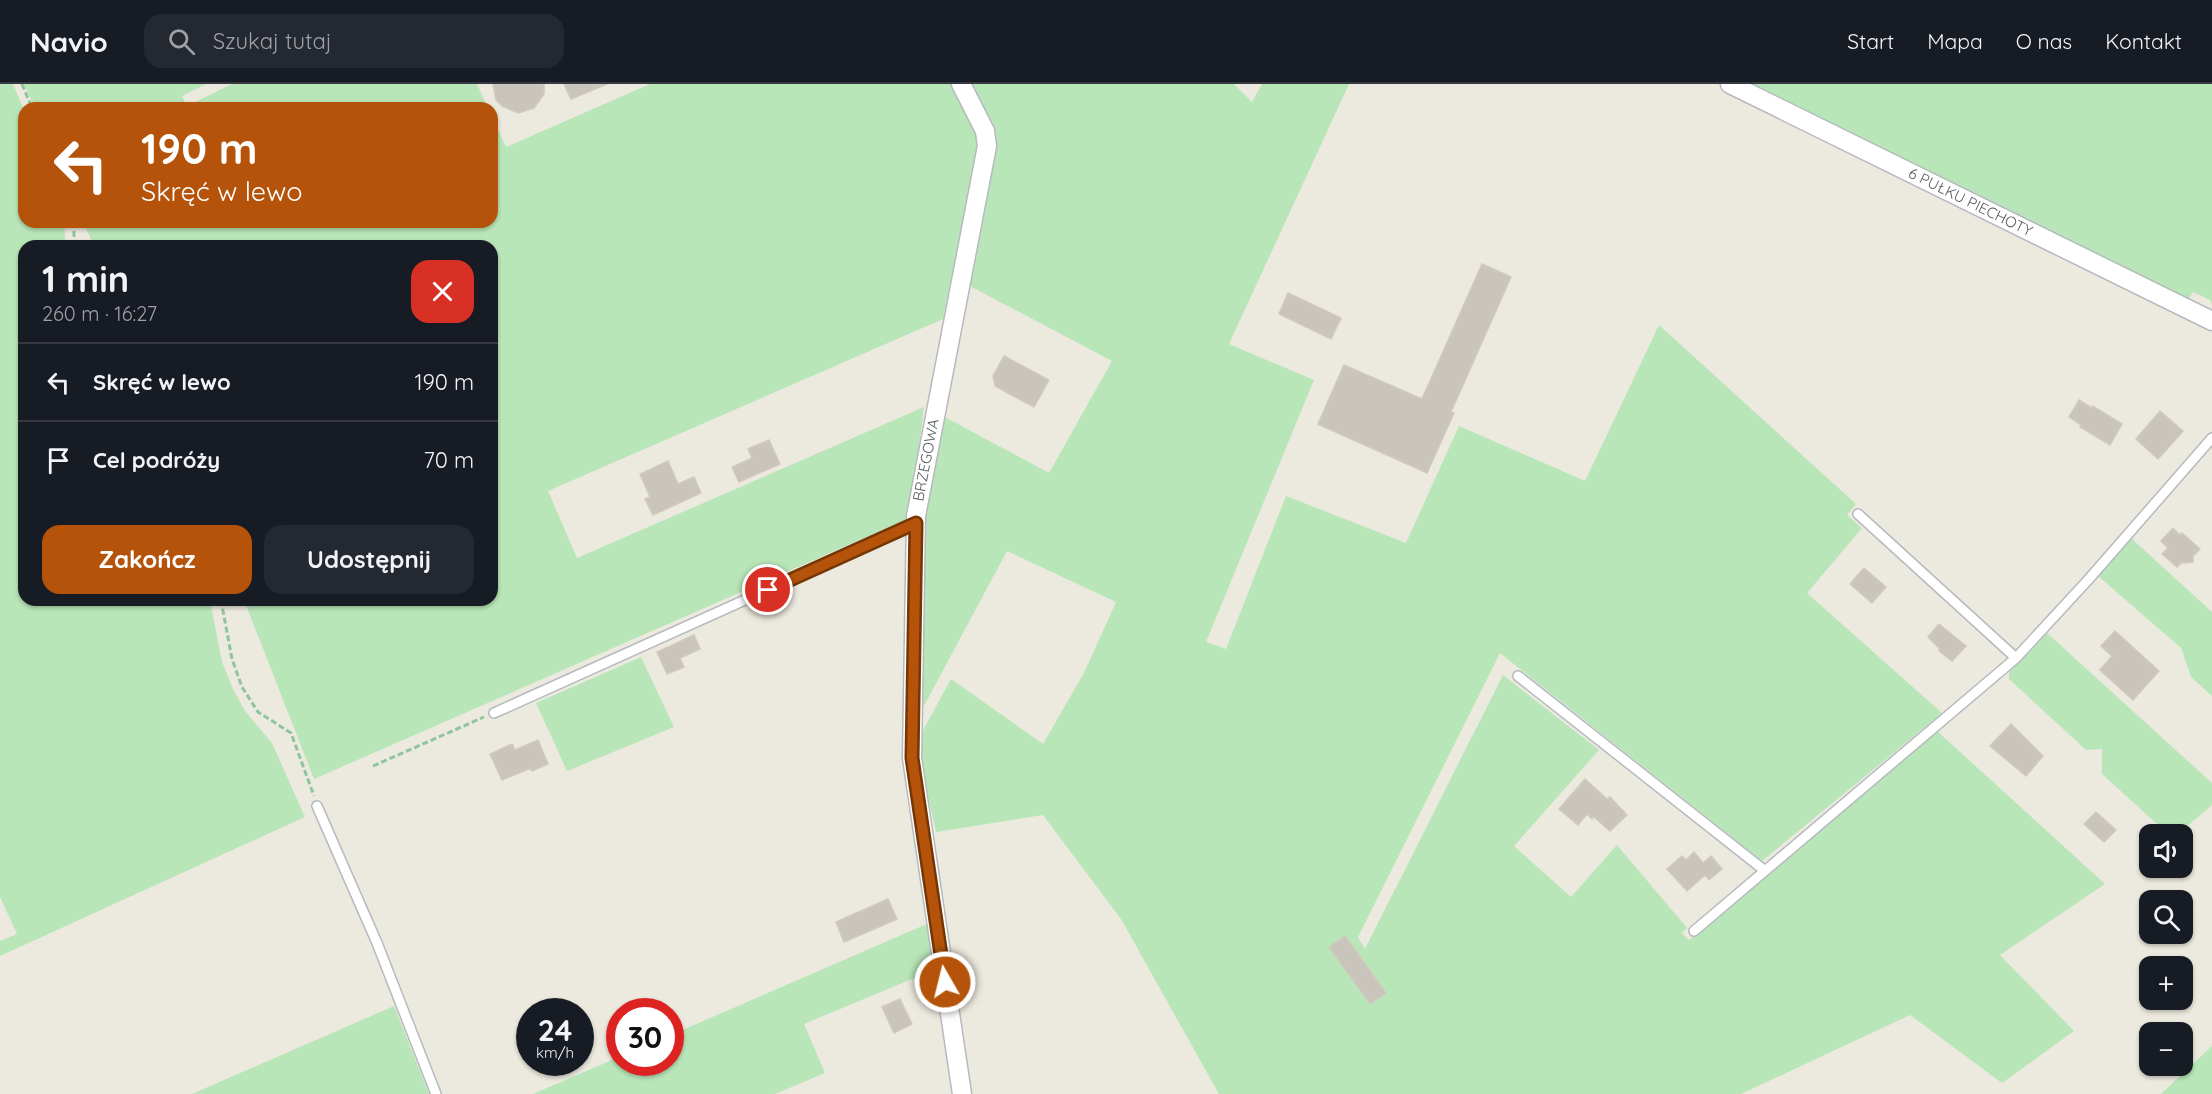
<!DOCTYPE html>
<html lang="pl">
<head>
<meta charset="utf-8">
<style>
	:root { --surface:#171b24; --page:#242831; --text:#f1f3f6; --muted:#9ea1a6; --line:#363941; --accent:#b45309 }
	body { margin:0; font-family:Quicksand,sans-serif; background:var(--page); color:var(--text); height:100vh; display:flex; flex-direction:column; font-size:22px; white-space:nowrap }
	* { box-sizing:border-box; margin:0 }
	p { font-size:20px; color:var(--muted) }
	.icon { flex:none; width:33px; height:33px; fill:none; stroke:currentColor; stroke-width:2; stroke-linecap:round; stroke-linejoin:round }
	.map { position:relative; flex:1; overflow:hidden }
	.sheet { position:absolute; left:18px; top:156px; width:480px; height:366px; display:flex; flex-direction:column; background:var(--surface); border-radius:18px; box-shadow:0 2px 4px #0004 }
	.sheet>* { flex:none }
	.top-card { position:absolute; left:18px; top:18px; width:480px; height:126px; border-radius:18px; box-shadow:0 2px 4px #0004; background:#b45309; color:#fff; overflow:hidden }
	.controls { position:absolute; left:2139px; top:740px; display:grid; gap:12px }
	.controls a { display:grid; place-items:center; width:54px; height:54px; border-radius:12px; background:var(--surface); box-shadow:0 2px 4px #0004; font-size:30px }
	.speed { position:absolute; left:516px; top:914px; display:flex; gap:12px; font-size:30px; font-weight:700; text-align:center }
	.speed>* { display:grid; place-content:center; width:78px; height:78px; border-radius:50%; background:var(--surface); box-shadow:0 2px 4px #0004; line-height:1 }
	.speed small { font-size:15px; font-weight:400 }
	.speed .limit { border:9px solid #d22; background:#fff; color:#111 }
	.pin { position:absolute; display:grid; place-items:center; width:51px; height:51px; color:#fff; margin:-26px; border:3px solid #fff; border-radius:50%; box-shadow:0 2px 6px #0007 }
	.me { position:absolute; width:66px; margin:-33px; rotate:352deg; stroke-linejoin:round; filter:drop-shadow(0 0 4px #0008) }
	.turn { display:flex; align-items:center; gap:21px; height:126px; padding:0 24px; font-size:27px }
	.turn .icon { width:78px; height:78px; stroke-width:2.5 }
	.turn b { display:block; font-size:42px; line-height:51px }
	.round { display:grid; place-items:center; flex:none; width:63px; height:63px; border-radius:18px; background:var(--page) }
	.summary { display:flex; align-items:center; justify-content:space-between; height:102px; padding:0 24px }
	h1 { font-size:36px; font-weight:800; line-height:45px }
	.cta { display:flex; gap:12px; margin-top:auto; padding:12px 24px }
	.cta a { flex:1; height:69px; border-radius:18px; background:var(--accent); color:#fff; font-size:24px; font-weight:800; line-height:69px; text-align:center }
	.cta a+a { background:var(--page); color:var(--text) }
	ul { padding:0; list-style:none }
	li { display:flex; align-items:center; gap:18px; height:78px; padding:0 24px; border-top:2px solid var(--line) }
	li div { flex:1 }
	li b { display:block; font-size:22px }
	li em { font-style:normal }
	header { display:flex; align-items:center; gap:36px; box-sizing:border-box; height:84px; padding:0 30px; background:var(--surface); border-bottom:2px solid var(--line) }
	header strong { font-size:28px }
	nav { display:flex; gap:33px; margin-inline-start:auto; font-size:21px }
	.search { width:420px; height:54px; background:var(--page); display:flex; align-items:center; gap:15px; box-sizing:border-box; padding:0 21px; border-radius:18px; color:var(--muted); font-size:22px }
	.map>svg:first-child { display:block }
	.green { fill:#b9e6b8 }
	.building { fill:#c9c5bd; stroke:#d1cabc; stroke-width:1.5 }
	.lines { fill:none; stroke-linecap:round; stroke-linejoin:round }
	.lane-casing { stroke:#b6babf; stroke-width:12 }
	.street-casing { stroke:#b6babf; stroke-width:21 }
	.path { stroke:#8fc59d; stroke-width:3; stroke-dasharray:6 3; stroke-linecap:butt }
	.lane { stroke:#fff; stroke-width:9 }
	.street { stroke:#fff; stroke-width:18 }
	.route-casing { stroke:#753606; stroke-width:15 }
	.route { stroke:#b45309; stroke-width:10 }
	.labels { text-anchor:middle; stroke-width:4.5; stroke-linejoin:round; paint-order:stroke }
	.street-label { font-size:15px; fill:#575c61; stroke:#fff }
</style>
</head>
<body>
<header>
<strong>Navio</strong>
<div class="search"><svg class="icon" aria-label="search" viewBox="0 0 24 24"><circle cx="10" cy="10" r="6"/><path d="M15 15l6 6"/></svg>Szukaj tutaj</div>
<nav><a>Start</a><a>Mapa</a><a>O nas</a><a>Kontakt</a></nav>
</header>
<div class="map">
<svg width="2212" height="1010" viewBox="0 0 2212 1010">
	<rect width="100%" height="100%" fill="#ece9de"/>
	<path class="green" d="M0 0H13L24 26V138H64L65 155 68 162H24V516H210L222 578 233 605 245 627 272 659 305 733 0 872V857L17 850 0 813Z
		M24 0H206L182 12 187 22 232 0H477L488 24H35Z
		M650 0H955L980 50 943 235 548 407 577 474 924 323 910 434 314 695 244 516H492V162H94L83 138H492V33L506 63Z
		M972 0H1234L1252 18 1262 0H1349L1229 260 1314 296 1206 558 1226 565 1286 412 1406 459 1459 342 1585 397 1659 241 1856 420 1847 431 1862 444 1807 509 1942 629 1762 777 1500 569 1358 853 1365 865 1503 591 1599 666 1514 762 1571 813 1617 761 1687 844 1682 849 1689 856 1937 647 2105 800 2000 871 2074 947 2002 999 1910 931 1741 1010H1219L1121 835 1043 731 936 748 918 666 919 654 951 595 1043 660 1084 589 1116 518 1007 467 918 633 927 409 941 331 1049 389 1112 277 966 200 994 45Z
		M1747 0H2212V220L2210 216 2193 208 2188 216Z
		M2131 454 2212 528V612L2191 593 2181 564 2097 491Z
		M2047 549 2212 699V721L2178 750H2168L2102 690V665L2086 666 2009 595V586L2027 571Z
		M641 573 674 643 567 687 536 619Z
		M929 839 936 885 804 940 825 989 775 1010H533L619 973 620 978H670L671 951Z
		M394 922 429 1010H192Z
		M2212 962V1010H2161Z"/>
	<path class="building" d="M493 0H544V10L534 24 518 29 502 22 496 16Z
		M564 0H607L571 15Z
		M1482 180 1511 193 1451 328 1454 329 1427 389 1318 340 1344 281 1422 315Z
		M1288 209 1341 234 1331 255 1279 230Z
		M1004 272 1049 296 1034 323 995 302 993 292Z
		M2079 316 2092 324 2093 322 2122 340 2110 361 2080 343 2081 341 2069 333Z
		M2160 327 2183 347 2158 375 2136 355Z
		M769 356 780 380 739 398 732 383 752 374 748 365Z
		M668 377 678 400 694 393 701 409 653 431 645 415 650 413 640 390Z
		M2173 444 2180 451 2182 449 2200 465 2193 472V478L2181 479 2177 483 2162 470 2168 464 2161 457Z
		M1864 484 1886 503 1872 519 1850 500Z
		M1939 540 1966 562 1952 577 1939 567V564L1928 553Z
		M2115 547 2159 587 2133 616 2100 586 2112 572 2101 562Z
		M694 551 700 565 680 574 684 583 667 590 657 568Z
		M2011 640 2043 672 2026 692 1990 662Z
		M538 656 548 680 532 687 531 684 502 696 490 670 512 660 515 666Z
		M1585 695 1607 715 1610 713 1627 731 1610 747 1594 733 1592 735 1587 730 1578 741 1559 725Z
		M2096 728 2116 746 2104 758 2084 740Z
		M1694 768 1703 779 1711 772 1722 785 1709 796 1705 791 1687 807 1667 785 1682 772 1686 776Z
		M888 815 897 835 844 858 836 838Z
		M1345 852 1386 909 1370 920 1329 863Z
		M900 915 912 940 894 949 882 923Z"/>
	<g class="lines">
		<defs>
			<path id="lane" d="M1858 430 2016 574
				M1518 592 1764 786
				M494 629 916 439
				M317 722 377 859 436 1010
				M1694 847 2016 574 2088 496 2212 354"/>
			<g id="street">
				<path d="M961 0 985 47 987 62 916 432 912 674 962 1010"/>
				<path id="s1" d="M1730 0 2212 237"/>
			</g>
		</defs>
		<use href="#lane" class="lane-casing"/>
		<use href="#street" class="street-casing"/>
		<path class="path" d="M22 0 32 24
			M73 138 75 162
			M221 516 232 575 242 603 258 628 291 649 314 712
			M373 682 484 633"/>
		<use href="#lane" class="lane"/>
		<use href="#street" class="street"/>
	</g>
	<g class="lines">
		<defs>
			<path id="route" d="M768 506 916 439 912 674 945 898"/>
		</defs>
		<use href="#route" class="route-casing"/>
		<use href="#route" class="route"/>
	</g>
	<g class="labels">
		<g class="street-label">
			<text dy="5" stroke="none"><textPath href="#s1" startOffset="268">6 PUŁKU PIECHOTY</textPath></text>
			<text transform="translate(926 376) rotate(-79)" y="5">BRZEGOWA</text>
		</g>
	</g>
</svg>
<div class="controls">
<a><svg class="icon" aria-label="sound" viewBox="0 0 24 24"><path d="M4 9h4l5-4v14l-5-4H4zM17 9q2 3 0 6"/></svg></a>
<a><svg class="icon" aria-label="search" viewBox="0 0 24 24"><circle cx="10" cy="10" r="6"/><path d="M15 15l6 6"/></svg></a>
<a>+</a>
<a>−</a>
</div>
<div class="speed"><div>24<small>km/h</small></div><div class="limit">30</div></div>
<div class="pin" style="left:768px;top:506px;background:#d93025"><svg class="icon" aria-label="arrive" viewBox="0 0 24 24"><path d="M6 21V4h12l-3 4 3 4H6"/></svg></div>
<svg class="me" style="left:945px;top:898px" viewBox="-20 -20 40 40"><circle r="17" fill="#b45309" stroke="#fff" stroke-width="3"/><path d="M0-11L8 9 0 5-8 9z" fill="#fff"/></svg>
<div class="top-card">
<div class="turn"><svg class="icon" aria-label="left" viewBox="0 0 24 24"><path d="M17 20v-9H6M10 6l-5 5 5 5"/></svg><div><b>190 m</b>Skręć w lewo</div></div>
</div>
<section class="sheet">
<div class="summary"><div><h1>1 min</h1><p>260 m · 16:27</p></div><a class="round" style="background:#d93025;color:#fff"><svg class="icon" aria-label="close" viewBox="0 0 24 24"><path d="M6 6l12 12M18 6L6 18"/></svg></a></div>
<ul>
<li><svg class="icon" aria-label="left" viewBox="0 0 24 24"><path d="M17 20v-9H6M10 6l-5 5 5 5"/></svg><div><b>Skręć w lewo</b></div><em>190 m</em></li>
<li><svg class="icon" aria-label="arrive" viewBox="0 0 24 24"><path d="M6 21V4h12l-3 4 3 4H6"/></svg><div><b>Cel podróży</b></div><em>70 m</em></li>
</ul>
<div class="cta"><a>Zakończ</a><a>Udostępnij</a></div>
</section>
</div>
</body>
</html>
